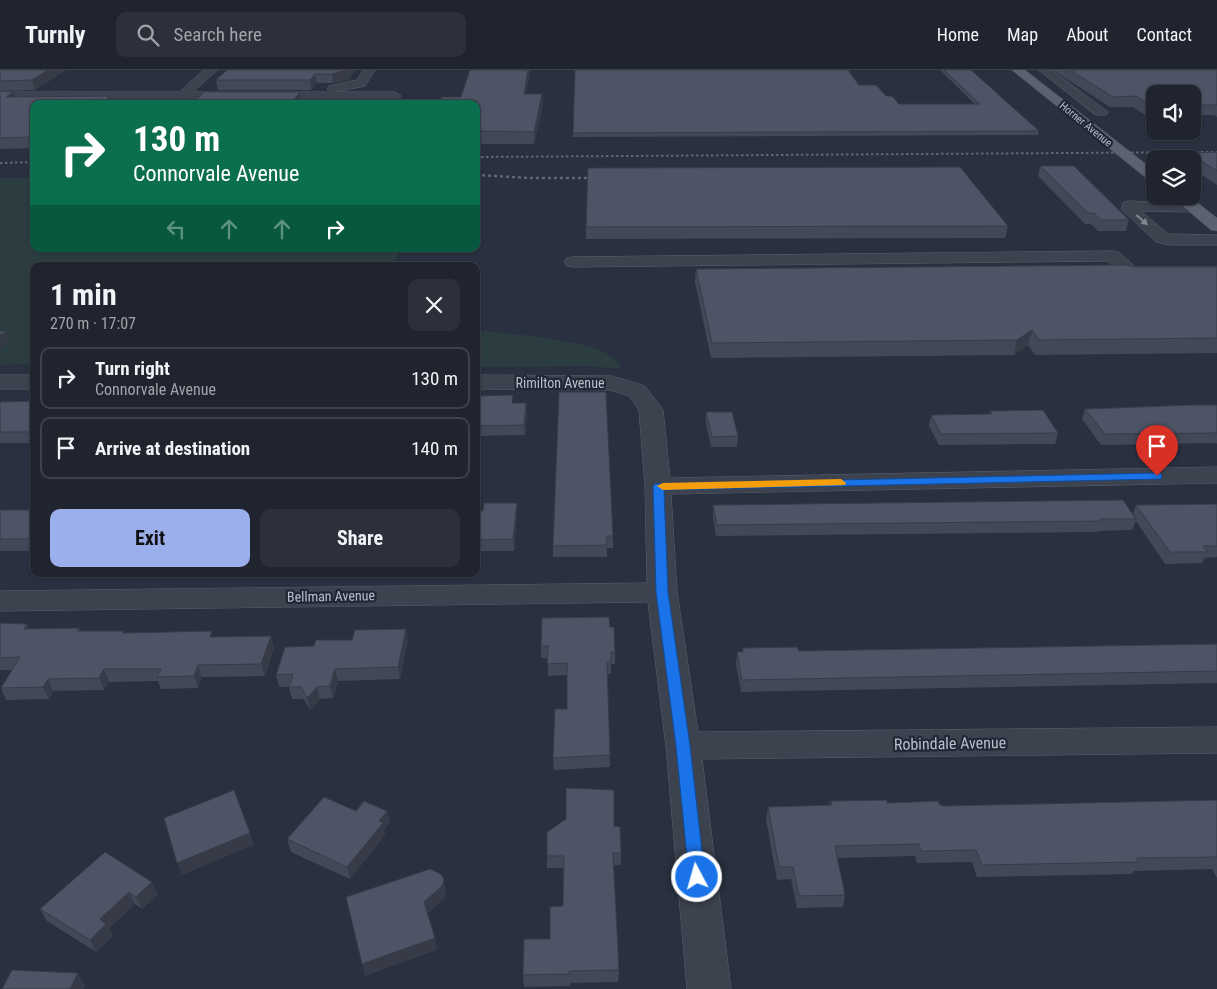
<!DOCTYPE html>
<html lang="en">
<head>
<meta charset="utf-8">
<style>
	:root { --surface:#1f242f; --page:#2c303b; --text:#f1f3f6; --muted:#a1a4aa; --line:#3c414b; --accent:#9bafed }
	body { margin:0; font-family:"Roboto Condensed",sans-serif; background:var(--page); color:var(--text); height:100vh; display:flex; flex-direction:column; font-size:19px; white-space:nowrap }
	* { box-sizing:border-box; margin:0 }
	p { font-size:16px; color:var(--muted) }
	.icon { flex:none; width:28px; height:28px; fill:none; stroke:currentColor; stroke-width:2; stroke-linecap:round; stroke-linejoin:round }
	.map { position:relative; flex:1; overflow:hidden }
	.sheet { position:absolute; left:30px; top:192px; width:450px; height:315px; display:flex; flex-direction:column; background:var(--surface); border-radius:10px; box-shadow:0 1px 4px #0004,0 0 0 1px var(--line) }
	.sheet>* { flex:none }
	.top-card { position:absolute; left:30px; top:30px; width:450px; height:152px; border-radius:10px; box-shadow:0 1px 4px #0004,0 0 0 1px var(--line); background:#0b6e4f; color:#fff; overflow:hidden }
	.controls { position:absolute; left:1146px; top:15px; display:grid; gap:10px }
	.controls a { display:grid; place-items:center; width:55px; height:55px; border-radius:10px; background:var(--surface); box-shadow:0 1px 4px #0004,0 0 0 1px var(--line); font-size:25px }
	.pin { position:absolute; display:grid; place-items:center; width:42px; height:42px; color:#fff; margin:-51px -21px; border-radius:50% 50% 50% 0; rotate:-45deg; box-shadow:0 0 5px #0007 }
	.pin .icon { rotate:45deg }
	.me { position:absolute; width:55px; margin:-28px; rotate:354deg; stroke-linejoin:round; filter:drop-shadow(0 0 4px #0008) }
	.turn { display:flex; align-items:center; gap:18px; height:105px; padding:0 20px; font-size:22px }
	.turn .icon { width:65px; height:65px; stroke-width:2.5 }
	.turn b { display:block; font-size:35px; line-height:42px }
	.lanes { display:flex; align-items:center; height:48px; padding:0 20px; background:#0003; justify-content:center; gap:25px; direction:ltr }
	.lanes .off { opacity:.35 }
	.round { display:grid; place-items:center; flex:none; width:52px; height:52px; border-radius:10px; background:var(--page) }
	.summary { display:flex; align-items:center; justify-content:space-between; height:85px; padding:0 20px }
	h1 { font-size:30px; font-weight:700; line-height:38px }
	.button { display:flex; gap:10px; margin-top:auto; padding:10px 20px }
	.button a { flex:1; height:58px; border-radius:10px; background:var(--accent); color:#111; font-size:20px; font-weight:700; line-height:58px; text-align:center }
	.button a+a { background:var(--page); color:var(--text) }
	ul { padding:0; list-style:none }
	li { display:flex; align-items:center; gap:15px; height:62px; margin:0 10px 8px; padding:0 10px; border:2px solid var(--line); border-radius:10px }
	li div { flex:1 }
	li b { display:block; font-size:19px }
	li em { font-style:normal }
	header { display:flex; align-items:center; gap:30px; box-sizing:border-box; height:70px; padding:0 25px; background:var(--surface); border-bottom:1px solid var(--line) }
	header strong { font-size:24px }
	nav { display:flex; gap:28px; margin-inline-start:auto; font-size:18px }
	.search { width:350px; height:45px; background:var(--page); display:flex; align-items:center; gap:12px; box-sizing:border-box; padding:0 18px; border-radius:10px; color:var(--muted); font-size:19px }
	.map>svg:first-child { display:block }
	.green { fill:#2c3d41 }
	.lines { fill:none; stroke-linecap:round; stroke-linejoin:round }
	.minor-casing { stroke:#5b606d; stroke-width:1 }
	.major-casing { stroke:#474b58; stroke-width:1 }
	.minor { fill:#3d424f; fill-rule:evenodd }
	.major { fill:#5c616f; fill-rule:evenodd }
	.rail-far1 { stroke:#606676; stroke-width:2; stroke-dasharray:2.5 2.5; stroke-linecap:butt }
	.rail { stroke:#606676; stroke-width:2.5; stroke-dasharray:3 3; stroke-linecap:butt }
	.wall { fill:#434858 }
	.shaded-wall { fill:#373b47 }
	.building { fill:#4e5466; stroke:#373b47 }
	.oneway { fill:#828693 }
	.route { fill:#1a73e8; stroke:#114b97 }
	.slow { fill:#f59e0b }
	.labels { text-anchor:middle; stroke-width:4.5; stroke-linejoin:round; paint-order:stroke }
	.far-street-label { font-size:11px; fill:#babeca; stroke:#222735 }
	.street-label { font-size:14px; fill:#babeca; stroke:#222735 }
	.near-street-label { font-size:16px; fill:#babeca; stroke:#222735 }
</style>
</head>
<body>
<header>
<strong>Turnly</strong>
<div class="search"><svg class="icon" aria-label="search" viewBox="0 0 24 24"><circle cx="10" cy="10" r="6"/><path d="M15 15l6 6"/></svg>Search here</div>
<nav><a>Home</a><a>Map</a><a>About</a><a>Contact</a></nav>
</header>
<div class="map">
<svg width="1217" height="919" viewBox="0 0 1217 919">
	<rect width="100%" height="100%" fill="#29303f"/>
	<path class="green" d="M0 108H34V179H400L394 196H34V294L0 295Z
		M476 260C506 264 592 269 612 287 616 290 619 295 622 299L587 296 476 297Z"/>
	<g class="lines">
		<defs>
			<path id="minor" d="M204 0H217L193 22H331L327 19 329 16 357 10 363 0H375L365 16 335 22H395L401 26 395 30H0V22H179Z
				M1039 0H1052L1108 42 1106 45H1096Z
				M1129 131 1199 134 1201 137 1199 140 1193 142 1141 141 1168 164 1217 165V175H1170L1156 172 1121 139 1123 133Z
				M1113 181 1119 182 1135 197H1217V209H1130L1123 207 1108 191 573 197 567 196 564 192 567 188 573 187Z
				M0 305H34V319H0Z
				M476 305 612 306 645 316 663 340 670 408 1217 397V413L671 424 677 522 698 662 1217 657V683L702 689 731 919H687L666 676 648 532 0 541V521L647 513 645 416 639 340 629 326 610 320 476 319Z"/>
			<path id="major" d="M1012 0H1025L1155 101V113L1150 111Z
				M1171 126H1189L1217 148V161L1211 160Z"/>
		</defs>
		<use href="#minor" class="minor-casing"/>
		<use href="#major" class="major-casing"/>
		<use href="#minor" class="minor"/>
		<use href="#major" class="major"/>
		<path class="rail-far1" d="M476 87 1217 82
			M0 93 34 92"/>
		<path class="rail" d="M476 105 530 108H602"/>
	</g>
	<path class="wall" d="M0 0H66L35 20 0 21Z
		M227 0H355L348 10 333 13H317L311 20H218L216 10Z
		M470 0H530L526 24H542L543 35 534 74H476V34L461 27Z
		M575 0 859 15 886 26 899 34H975L940 0H971L1039 61 1038 65 573 67Z
		M1053 0H1217V47L1214 45H1192V24H1155V46H1147L1133 37H1110Z
		M0 21 14 22 16 27 111 30H196L300 22 302 32 34 34V78L0 79Z
		M1217 82V115L1192 99V89H1187L1189 83Z
		M1040 96 1129 150 1126 161H1098L1091 154H1085L1038 106Z
		M1008 156 1005 168 586 169V157Z
		M1217 197V283L1035 285 1028 275 1014 285 711 288 695 212 696 199Z
		M559 322 613 466V478H607V487H553V476Z
		M476 326 514 333H526L527 343 525 365 476 366Z
		M34 331V373H0V332Z
		M1217 335V374L1216 373 1101 375 1082 349 1085 339Z
		M990 341 1058 363 1055 374 939 375 929 356 931 345 990 344Z
		M706 342 738 366 737 377H711L706 353Z
		M34 434V481H0V440H28Z
		M1217 434V487L1205 488 1202 493 1165 494 1136 451 1132 460 1098 461 1097 462 716 466 713 447V435L1133 444 1136 435Z
		M476 441 517 444 514 481H476Z
		M0 553 30 559 79 558 80 561 214 567 274 578 265 606 202 607 198 618 161 619 158 611 109 612 104 620 53 621 49 629 6 630 1 618 12 600H0Z
		M610 557 615 582V594H611V604H607L610 697 554 700 553 688 567 639V605L548 606V588H541V576Z
		M408 571 400 609 338 611 333 628 320 629 310 640 304 629H292L289 617H279L276 605 314 576Z
		M1217 574V613L741 622 736 594 737 582H742L743 578 799 581Z
		M1217 730V808L1212 799 1134 801 1132 804 977 807 972 792 917 793 915 786 837 788 845 825 843 837 797 838 791 809 777 810 766 749 768 737 830 735 831 731 887 733 943 736Z
		M356 741H387L390 753 384 760 385 765 350 809 291 782 287 769Z
		M614 756 621 783V795H613L619 900 618 912 570 913V916L524 917 523 905 550 869 563 836V798H547V786Z
		M105 782 158 824 142 839 135 834 109 858 113 866 96 882 47 851 40 839Z"/>
	<path class="shaded-wall" d="M48 0H66L35 20 32 10Z
		M347 0H355L348 10 333 13 332 4Z
		M528 0H530L524 35V24Z
		M315 4 317 13 311 20 310 10Z
		M14 22 17 32 6 27Z
		M300 22 302 32 300 34H290Z
		M542 24 543 35 534 74V62Z
		M110 26 112 34 105 30Z
		M1032 260 1028 275 1014 285 1017 270Z
		M6 261 9 271 0 279V266Z
		M526 333 527 343 525 365 524 355Z
		M517 433V444L514 481 513 469Z
		M27 554 33 566 24 559Z
		M406 559 408 571 400 609 398 597Z
		M271 566 274 578 265 606 261 594Z
		M198 595 202 607 198 618 194 606Z
		M104 599 109 612 104 620 99 608Z
		M335 599 338 611 333 628 330 616Z
		M48 609 53 621 49 629 43 617Z
		M317 617 320 629 310 640 307 628Z
		M387 741 390 753 384 760 385 765 350 809 347 797 379 751Z
		M250 763 254 775 182 805 177 793Z
		M444 810 446 822 444 829 426 845 424 832Z
		M152 812 158 824 142 839 136 827Z
		M129 822 135 834 109 858 113 866 96 882 90 870 100 849Z
		M435 868 437 880 365 906 362 894Z
		M78 903 85 915 83 919H70Z"/>
	<path class="building" d="M0 0H48L32 10 0 11Z
		M227 0H347L332 4H315L310 10H216Z
		M470 0H528L524 24H542L534 62 476 61V34H438L442 27H461Z
		M575 0H848L859 15H876L886 26H892L899 34H980L944 0H971L1039 61 573 63Z
		M1070 0H1217V35H1192V24H1155V35H1150L1136 26 1113 27Z
		M0 21 14 22 6 27 110 26 105 30H196L204 22H300L290 34H34V67L0 68Z
		M1217 82V101L1189 83Z
		M1040 96H1074L1129 150H1101L1094 143H1088Z
		M960 97 1008 156 586 157 588 98Z
		M1127 195 1134 197H1217V268L1039 270 1032 260 1017 270 712 273 696 199Z
		M0 261H6L0 266Z
		M559 322H606L613 466H606L607 475 553 476Z
		M513 325 512 333H526L524 355 476 356V326Z
		M34 331V362H0V332Z
		M1192 335H1217V363L1105 364 1085 339Z
		M1043 340 1058 363 941 364 931 345 992 344 990 341Z
		M706 342H732L738 366 712 367Z
		M1123 430 1136 449H1100L1101 451 717 455 713 435Z
		M484 433H517L513 469 476 470V441H483Z
		M32 434H34V469H0V440H28Z
		M1217 434V476H1203L1208 482H1170L1136 435Z
		M609 547 610 557H614L615 582H611V592H607L610 685 553 688 555 639H567V593L547 594 548 576H541L542 548Z
		M0 553 27 554 24 559 79 558 77 561H124L123 563 212 561 210 567 271 566 261 594 198 595 194 606 157 607 161 599H104L99 608 48 609 43 617 1 618 20 587 0 588Z
		M406 559 398 597 335 599 330 616 317 617 307 628 301 617H289L293 604 276 605 285 577 314 576 316 570H352L355 560Z
		M1217 574V601L742 610 737 582H743V578L797 577 799 581Z
		M566 718 614 720V756L620 757 621 783H613L619 900 569 901V904L523 905 524 869H550V837L563 836 564 786H547V762L566 749Z
		M234 720 250 763 177 793 164 748Z
		M324 727 356 741 364 731 387 741 379 751 383 753 347 797 287 769Z
		M887 730V733L938 731 940 735 943 736 1217 730V787L1137 788 1138 792 982 795 976 780 921 781 919 774 835 776 845 825 799 826 793 797H779L768 737 832 735 831 731Z
		M105 782 152 812 136 827 129 822 100 849 106 854 90 870 40 839Z
		M430 799 441 804 444 810 442 816 424 832 435 868 362 894 346 827Z
		M12 900 78 903 70 919H2Z"/>
	<defs><path id="oneway-solid" d="M-6-.8H1V-3.2L6.5 0L1 3.2V.8H-6Z" transform="scale(1.25)"/></defs>
	<use class="oneway" href="#oneway-solid" transform="translate(1142 150) rotate(41)"/>
	<path class="route" d="M1157 403 1161 404 1162 406 1161 409 664 420 668 522 690 676 705 807 703 812 697 814 691 812 689 807 676 676 656 522 653 416 655 414Z"/>
	<path class="slow" d="M841 409 846 413 845 415 663 420 657 416 663 413Z"/>
	<g class="labels">
		<g class="far-street-label">
			<text transform="translate(1086 54) rotate(39)" y="4">Horner Avenue</text>
		</g>
		<g class="street-label">
			<text x="560" y="318">Rimilton Avenue</text>
			<text transform="translate(331 526) rotate(-1)" y="5">Bellman Avenue</text>
		</g>
		<g class="near-street-label">
			<text transform="translate(950 673) rotate(-1)" y="6">Robindale Avenue</text>
		</g>
	</g>
</svg>
<div class="controls">
<a><svg class="icon" aria-label="sound" viewBox="0 0 24 24"><path d="M4 9h4l5-4v14l-5-4H4zM17 9q2 3 0 6"/></svg></a>
<a><svg class="icon" aria-label="layers" viewBox="0 0 24 24"><path d="M12 4l9 5-9 5-9-5zM3 14l9 5 9-5"/></svg></a>
</div>
<div class="pin" style="left:1157px;top:406px;background:#d93025"><svg class="icon" aria-label="arrive" viewBox="0 0 24 24"><path d="M6 21V4h12l-3 4 3 4H6"/></svg></div>
<svg class="me" style="left:697px;top:807px" viewBox="-20 -20 40 40"><circle r="17" fill="#1a73e8" stroke="#fff" stroke-width="3"/><path d="M0-11L8 9 0 5-8 9z" fill="#fff"/></svg>
<div class="top-card">
<div class="turn"><svg class="icon" aria-label="right" viewBox="0 0 24 24"><path d="M7 20v-9h11M14 6l5 5-5 5"/></svg><div><b>130 m</b>Connorvale Avenue</div></div>
<div class="lanes"><svg class="icon off" aria-label="left" viewBox="0 0 24 24"><path d="M17 20v-9H6M10 6l-5 5 5 5"/></svg><svg class="icon off" aria-label="ahead" viewBox="0 0 24 24"><path d="M12 20V5M6 11l6-6 6 6"/></svg><svg class="icon off" aria-label="ahead" viewBox="0 0 24 24"><path d="M12 20V5M6 11l6-6 6 6"/></svg><svg class="icon" aria-label="right" viewBox="0 0 24 24"><path d="M7 20v-9h11M14 6l5 5-5 5"/></svg></div>
</div>
<section class="sheet">
<div class="summary"><div><h1>1 min</h1><p>270 m · 17:07</p></div><a class="round"><svg class="icon" aria-label="close" viewBox="0 0 24 24"><path d="M6 6l12 12M18 6L6 18"/></svg></a></div>
<ul>
<li><svg class="icon" aria-label="right" viewBox="0 0 24 24"><path d="M7 20v-9h11M14 6l5 5-5 5"/></svg><div><b>Turn right</b><p>Connorvale Avenue</p></div><em>130 m</em></li>
<li><svg class="icon" aria-label="arrive" viewBox="0 0 24 24"><path d="M6 21V4h12l-3 4 3 4H6"/></svg><div><b>Arrive at destination</b></div><em>140 m</em></li>
</ul>
<div class="button"><a>Exit</a><a>Share</a></div>
</section>
</div>
</body>
</html>
